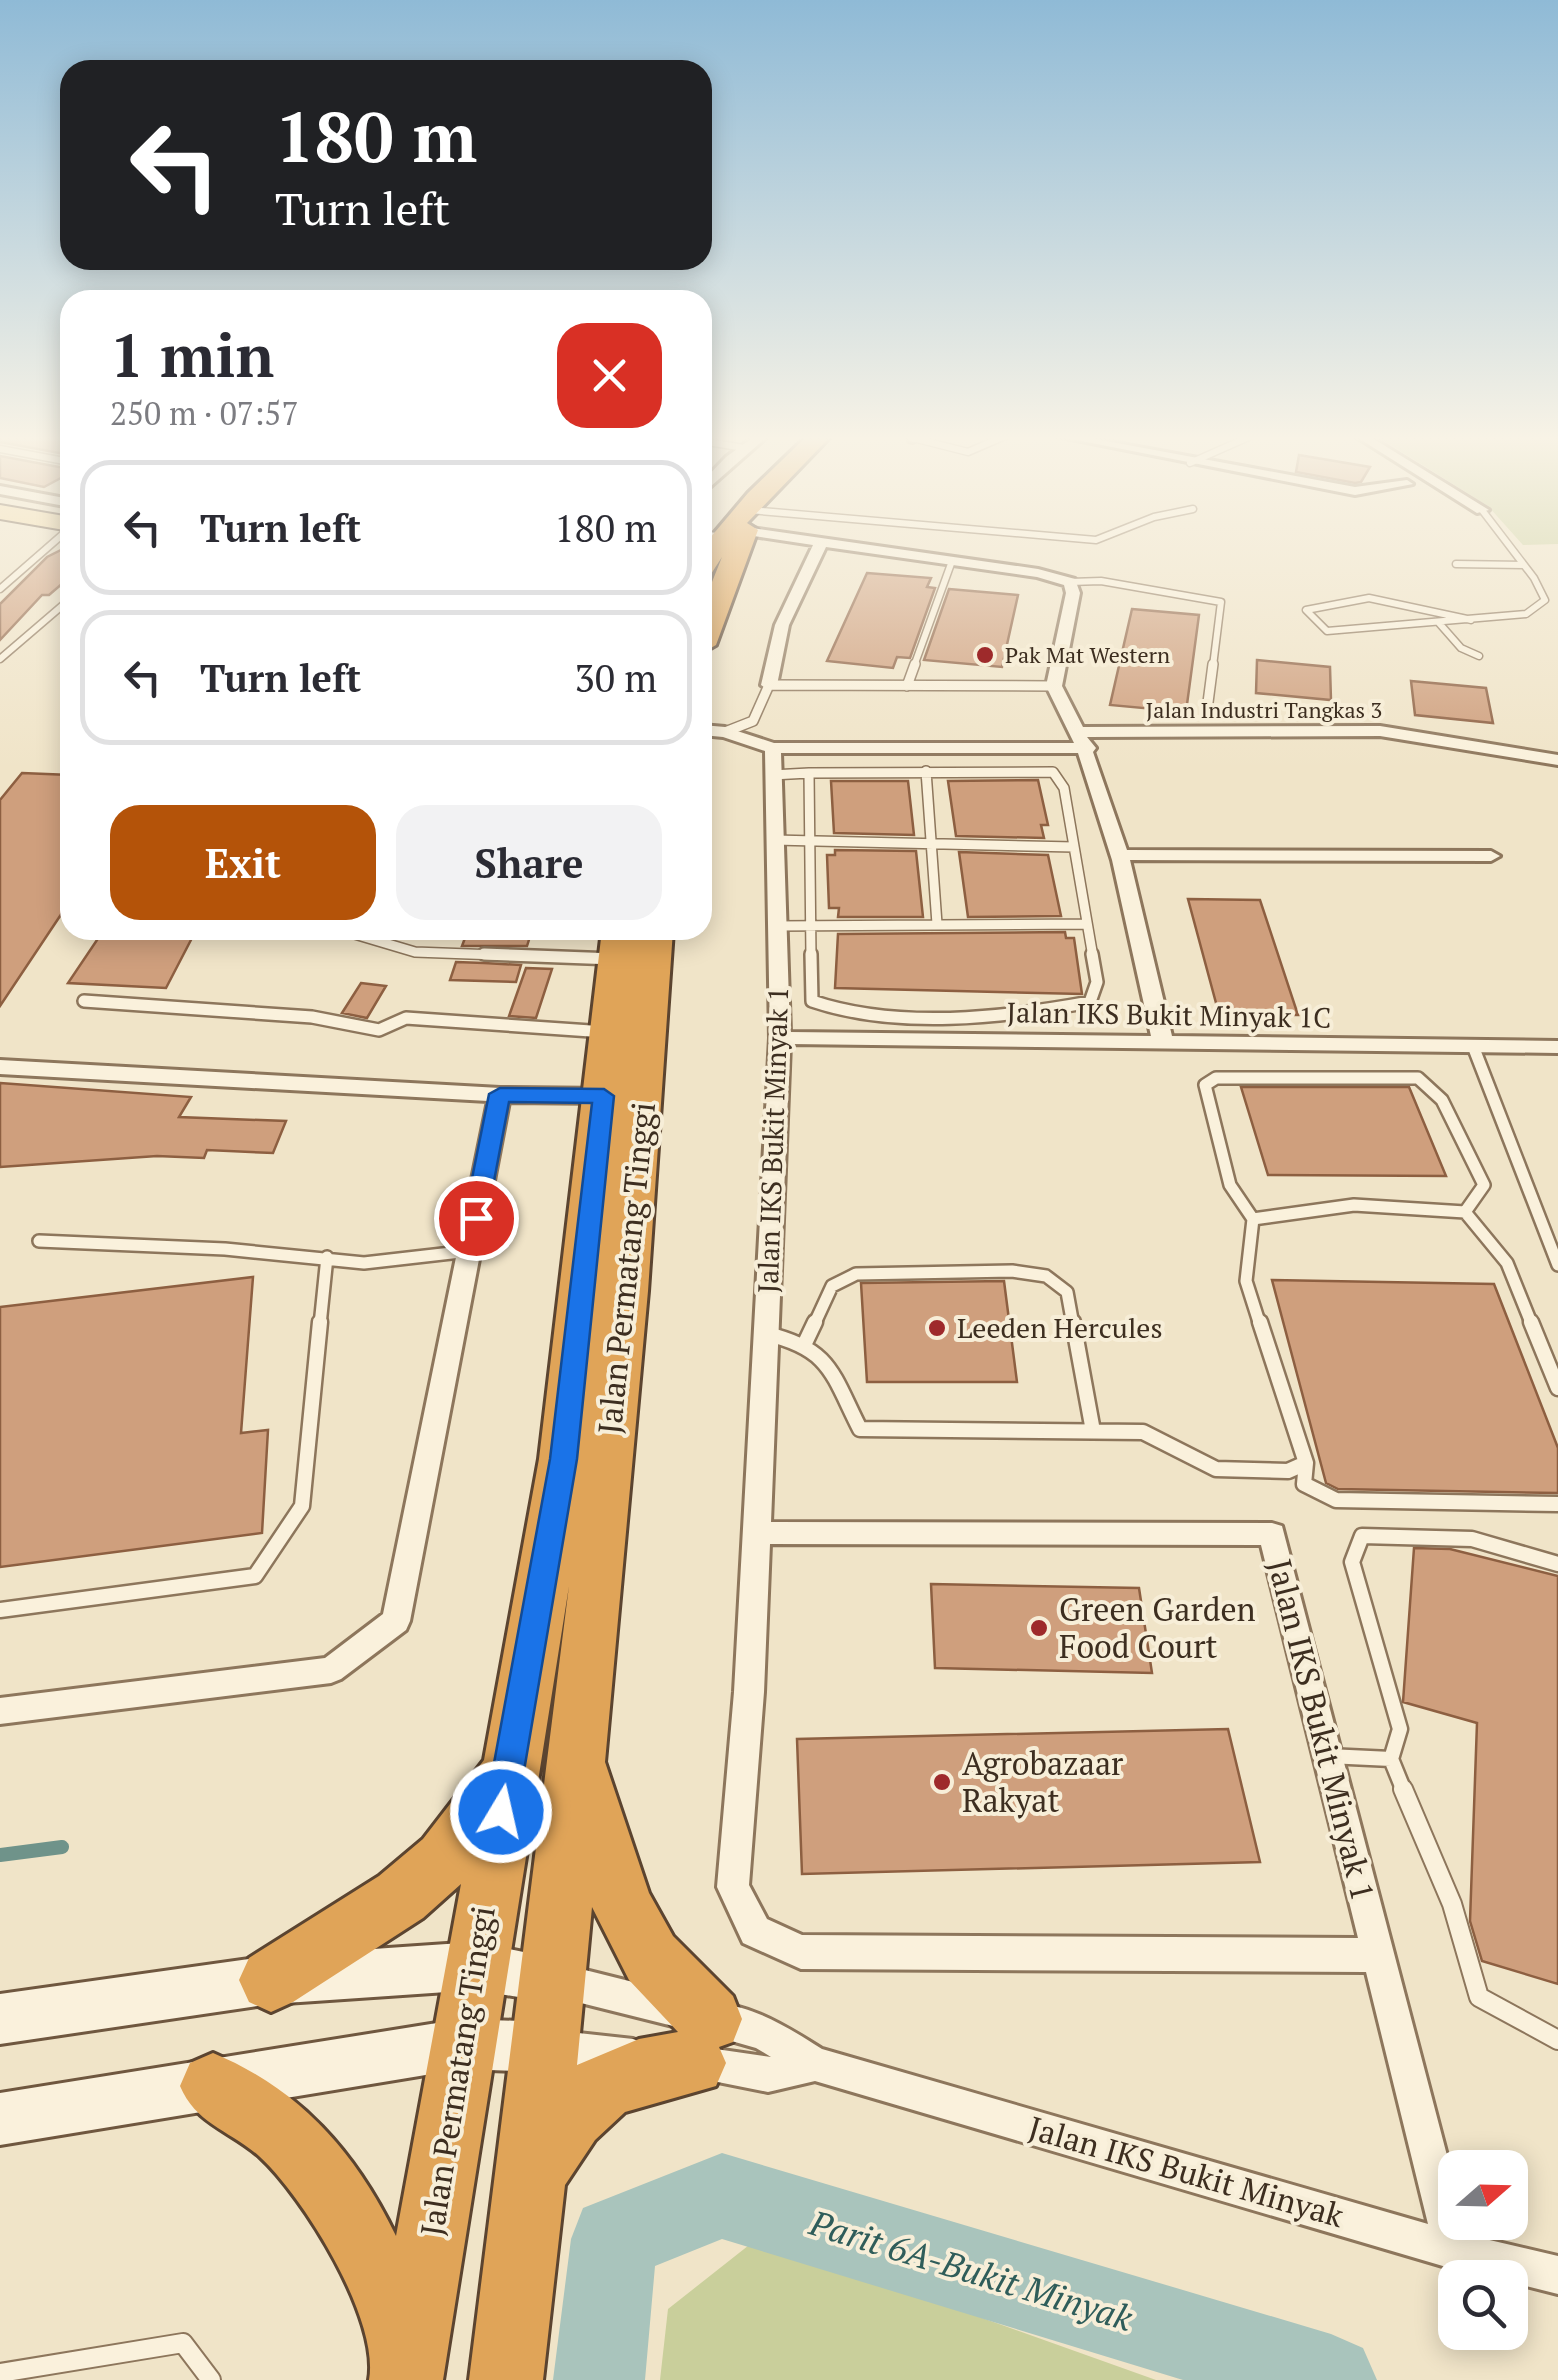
<!DOCTYPE html>
<html lang="en">
<head>
<meta charset="utf-8">
<style>
	:root { --surface:#fff; --page:#f2f2f3; --text:#2b2b33; --muted:#7c7c81; --line:#e1e1e2; --accent:#b45309 }
	body { margin:0; font-family:"PT Serif",serif; background:var(--page); color:var(--text); height:100vh; display:flex; flex-direction:column; font-size:38px; white-space:nowrap }
	* { box-sizing:border-box; margin:0 }
	p { font-size:32px; color:var(--muted) }
	.icon { flex:none; width:55px; height:55px; fill:none; stroke:currentColor; stroke-width:2; stroke-linecap:round; stroke-linejoin:round }
	.map { position:relative; flex:1; overflow:hidden }
	.panel { position:absolute; left:60px; top:290px; width:652px; height:650px; display:flex; flex-direction:column; background:var(--surface); border-radius:30px; box-shadow:0 5px 25px #0003 }
	.panel>* { flex:none }
	.top-card { position:absolute; left:60px; top:60px; width:652px; height:210px; border-radius:30px; box-shadow:0 5px 25px #0003; background:#202124; color:#fff; overflow:hidden }
	.needle { width:65px; rotate:70deg }
	.tools { position:absolute; left:1438px; top:2150px; display:grid; gap:20px }
	.tools a { display:grid; place-items:center; width:90px; height:90px; border-radius:20px; background:var(--surface); box-shadow:0 5px 25px #0003; font-size:50px }
	.pin { position:absolute; display:grid; place-items:center; width:85px; height:85px; color:#fff; margin:-42px; border:5px solid #fff; border-radius:50%; box-shadow:0 2px 10px #0007 }
	.me { position:absolute; width:110px; margin:-55px; rotate:9deg; stroke-linejoin:round; filter:drop-shadow(0 0 8px #0008) }
	.turn { display:flex; align-items:center; gap:35px; height:210px; padding:0 50px; font-size:45px }
	.turn .icon { width:130px; height:130px; stroke-width:2.5 }
	.turn b { display:block; font-size:70px; line-height:85px }
	.round { display:grid; place-items:center; flex:none; width:105px; height:105px; border-radius:30px; background:var(--page) }
	.overview { display:flex; align-items:center; justify-content:space-between; height:170px; padding:0 50px }
	h1 { font-size:60px; font-weight:600; line-height:75px }
	.cta { display:flex; gap:20px; margin-top:auto; padding:20px 50px }
	.cta a { flex:1; height:115px; border-radius:30px; background:var(--accent); color:#fff; font-size:40px; font-weight:600; line-height:115px; text-align:center }
	.cta a+a { background:var(--page); color:var(--text) }
	ul { padding:0; list-style:none }
	li { display:flex; align-items:center; gap:30px; height:135px; margin:0 20px 15px; padding:0 30px; border:5px solid var(--line); border-radius:30px }
	li div { flex:1 }
	li b { display:block; font-size:38px }
	li em { font-style:normal }
	.map>svg:first-child { display:block }
	.green { fill:#c9cf9b }
	.lines { fill:none; stroke-linecap:round; stroke-linejoin:round }
	.stream { stroke:#6f938a; stroke-width:14 }
	.river { fill:#a9c4bc; fill-rule:evenodd }
	.building { fill:#cf9f7d; stroke:#8d5f41; stroke-width:2.5 }
	.lane-far4-casing { stroke:#8d765c; stroke-width:9 }
	.lane-far3-casing { stroke:#8d765c; stroke-width:12 }
	.lane-far2-casing { stroke:#8d765c; stroke-width:16 }
	.lane-far1-casing { stroke:#8d765c; stroke-width:19 }
	.lane-casing { stroke:#8d765c; stroke-width:22 }
	.street-casing { stroke:#8d765c; stroke-width:6 }
	.secondary-casing { stroke:#6f573f; stroke-width:6 }
	.primary-casing { stroke:#5b4430; stroke-width:4 }
	.highway-casing { stroke:#5b4430; stroke-width:6 }
	.lane-far4 { stroke:#faf1dc; stroke-width:6 }
	.lane-far3 { stroke:#faf1dc; stroke-width:9 }
	.lane-far2 { stroke:#faf1dc; stroke-width:11 }
	.lane-far1 { stroke:#faf1dc; stroke-width:14 }
	.lane { stroke:#faf1dc; stroke-width:18 }
	.street { fill:#faf1dc; fill-rule:evenodd }
	.secondary { fill:#faf1dc; fill-rule:evenodd }
	.primary { fill:#f3d9a0; fill-rule:evenodd }
	.highway { fill:#e0a458; fill-rule:evenodd }
	.route { fill:#1a73e8; stroke:#114b97; stroke-width:2.5 }
	.poi-dot { fill:#9e2a2b; stroke:#f7eed8; stroke-width:4 }
	.labels { text-anchor:middle; stroke-width:8; stroke-linejoin:round; paint-order:stroke }
	.far-poi-label { font-size:22px; fill:#3d2e20; stroke:#f7eed8; text-anchor:start }
	.far-street-label { font-size:22px; fill:#3d2e20; stroke:#f7eed8 }
	.street-label { font-size:28px; fill:#3d2e20; stroke:#f7eed8 }
	.poi-label { font-size:28px; fill:#3d2e20; stroke:#f7eed8; text-anchor:start }
	.near-street-label { font-size:32px; fill:#3d2e20; stroke:#f7eed8 }
	.near-poi-label { font-size:32px; fill:#3d2e20; stroke:#f7eed8; text-anchor:start }
	.near-water-label { font-size:35px; font-style:italic; fill:#2f5d5a; stroke:#f7eed8 }
</style>
</head>
<body>
<div class="map">
<svg width="1558" height="2380" viewBox="0 0 1558 2380">
	<rect width="100%" height="100%" fill="#f0e4c8"/>
	<path class="green" d="M1376 436H1558V544L1523 545 1488 506Z
		M758 2238 1156 2380H660L668 2309Z"/>
	<g class="lines">
		<path class="stream" d="M0 1855 62 1847"/>
		<path class="river" d="M722 2153 1331 2334 1363 2348 1377 2380H1183L722 2239 655 2266 645 2380H553L571 2239 583 2208Z"/>
	</g>
	<path class="building" d="M0 436H70V455L0 442Z
		M1299 455 1370 467 1361 482 1355 483 1296 472Z
		M0 456 70 469V473L44 487 0 478Z
		M61 550 70 559V577L49 595H42L0 640V604L47 557Z
		M867 573 931 578 927 587 935 588 910 658 897 657 893 668 827 661Z
		M949 589 1018 595 1002 667 924 660Z
		M1132 609 1199 615 1186 712 1110 705Z
		M1257 660 1330 667 1331 700 1256 693Z
		M1411 681 1486 688 1493 723 1415 715Z
		M22 773 70 775V901L0 1006V800Z
		M1038 780 1048 825H1041L1044 838 956 836 948 781Z
		M831 781H908L914 835 834 833Z
		M835 850 916 851 923 917H838L839 908H829L827 855H835Z
		M959 852 1048 855 1061 916 968 917Z
		M1188 899 1260 900 1298 1015 1219 1014Z
		M468 930H532L527 946H462Z
		M1065 932 1066 938H1074L1082 994 835 988 838 934Z
		M101 934 193 936 166 988 68 983Z
		M456 962 484 963 521 965 516 982 450 980Z
		M526 968 552 969 536 1018 509 1016Z
		M361 983 386 986 367 1018 342 1013Z
		M0 1083 191 1097 179 1117 286 1121 273 1153 207 1150 204 1158 157 1156 0 1167Z
		M1241 1087H1409L1446 1176 1268 1175Z
		M253 1277 241 1433 268 1430 262 1533 0 1567V1307Z
		M1272 1280 1494 1284 1558 1448V1493L1338 1489 1326 1483Z
		M1004 1281 1017 1382H867L861 1283Z
		M1414 1548 1450 1549 1558 1576V1984L1482 1961 1470 1921 1477 1723 1403 1702Z
		M931 1584 1139 1588 1152 1673 935 1668Z
		M1228 1729 1260 1862 802 1874 797 1739Z"/>
	<g class="lines">
		<defs>
			<path id="lane-far4" d="M913 438 968 452 1005 436
				M702 441 744 448
				M0 449 70 462
				M1190 463 1251 436
				M749 510 1096 540 1154 517 1193 509
				M702 534 723 537
				M1456 564 1524 565
				M1070 582 1101 581 1221 602 1213 666
				M0 589 70 528
				M1369 598 1467 619 1327 631 1306 610Z
				M1467 619 1471 620
				M1467 619 1526 614 1545 600 1534 578 1482 510
				M1439 623 1461 648 1479 656
				M0 659 70 599
				M914 666 952 561"/>
			<path id="lane-far3" d="M907 686 915 664
				M1207 710 1213 664
				M725 732 753 721 769 685 1054 686
				M926 771 937 924
				M809 773 811 957
				M809 773 1053 772 1064 788 1093 957
				M772 775 809 773
				M774 840 1074 847
				M777 926 1087 924
				M341 930 415 952 555 957"/>
			<path id="lane-far2" d="M484 954 614 959
				M811 954 812 1001C898 1030 1002 1018 1090 1002L1097 982 1092 954
				M84 1001 312 1017 379 1030 406 1018 605 1032
				M1473 1046 1558 1265
				M1253 1219 1354 1205 1465 1212 1507 1263 1532 1325
				M39 1241 225 1249 364 1263 469 1251
				M320 1325 327 1257
				M814 1325 832 1286 856 1274 1012 1271 1046 1276 1067 1292 1073 1325
				M1260 1325 1246 1281 1253 1219 1230 1185 1205 1085 1216 1078H1418L1442 1100 1484 1185 1465 1212"/>
			<path id="lane-far1" d="M1073 1322 1093 1431
				M1260 1322 1306 1463
				M1531 1322 1558 1388
				M767 1334C831 1349 832 1374 860 1429L1143 1432 1216 1469 1288 1471 1306 1463 1304 1484 1336 1500 1558 1504
				M805 1343 815 1322
				M0 1610 255 1576 302 1506 320 1322
				M1328 1756 1391 1759 1400 1729 1352 1562 1362 1536 1472 1539 1558 1564
				M1391 1759 1404 1791"/>
			<path id="lane" d="M1403 1789 1452 1904 1479 1997 1558 2040
				M0 2373 183 2343 211 2380"/>
			<path id="street" d="M755 436H768L702 494V482L726 457Z
				M909 436H923L913 442 909 441Z
				M1056 436H1079L1355 487 1407 480 1413 484 1355 495Z
				M1355 436H1369L1489 510 1477 513Z
				M0 486 70 499V507L0 494Z
				M745 527 1038 569 1075 579 1080 593 1062 686 1083 727 1380 726 1558 755V765L1380 736 1087 737 1096 748 1093 752 1127 850 1491 851 1500 856 1491 861 1130 860 1172 1036 1558 1041V1053L790 1044 771 1522 1272 1523 1282 1526 1455 2186V2222H1464L1468 2235 1558 2256V2294L1510 2282V2278H1490L1453 2269 815 2081 768 2092 683 2075 678 2063 683 2051 695 2046 771 2057 756 2048 700 2032 695 2020 700 2008C736 1993 792 2030 822 2049L1428 2224 1366 1972 801 1969 743 1943 717 1887 734 1692 770 1038 765 751 723 737 702 735V725L725 727 774 743H1074L1046 686 1066 593 1064 585 1037 577 826 547 789 625 777 685 769 690 761 685 775 625 813 545 740 534 738 531ZM781 753H1078L1112 860 1151 1036 790 1032ZM770 1544 1261 1545 1358 1938 802 1935 767 1919 749 1885 764 1692Z
				M0 1060 500 1088 611 1089 622 1096 611 1103 509 1102 410 1621 406 1630 341 1679 331 1683 0 1724V1698L325 1658 383 1614 488 1101 0 1074Z
				M557 1963 677 1993 689 1998 694 2010 689 2022 677 2027 557 1997 545 1992 540 1980 545 1968Z
				M551 2030 633 2039 645 2044 650 2056 645 2068 633 2073 551 2064 539 2059 534 2047 539 2035Z"/>
			<path id="secondary" d="M476 1942 571 1962 578 1979 571 1996 554 2003 476 1990 271 2004 0 2044V1994L271 1956Z
				M462 2019 547 2022 565 2029 572 2047 565 2065 547 2072 462 2069 0 2145V2093Z"/>
			<path id="primary" d="M0 505 70 517V531L0 519Z"/>
			<path id="highway" d="M807 436H831L747 523 758 530 716 645 702 653V607L722 557 711 574 702 576 704 545 748 493Z
				M602 930H673L648 1291 605 1762 649 1893 673 1936 733 1996 742 2019 733 2042 719 2047 726 2063 716 2086 625 2112 595 2140 565 2185 543 2380H469L569 1586 443 2380H369C380 2320 304 2197 259 2156 229 2130 196 2124 180 2086L190 2063 213 2053C300 2089 356 2153 396 2236L461 1884 423 1918 293 2002 271 2012 249 2002 239 1980 249 1958 379 1876 423 1839 484 1760 539 1459ZM592 1907 629 1980 678 2032 639 2039 577 2065Z"/>
		</defs>
		<use href="#lane-far4" class="lane-far4-casing"/>
		<use href="#lane-far3" class="lane-far3-casing"/>
		<use href="#lane-far2" class="lane-far2-casing"/>
		<use href="#lane-far1" class="lane-far1-casing"/>
		<use href="#lane" class="lane-casing"/>
		<use href="#street" class="street-casing"/>
		<use href="#secondary" class="secondary-casing"/>
		<use href="#primary" class="primary-casing"/>
		<use href="#highway" class="highway-casing"/>
		<use href="#lane-far4" class="lane-far4"/>
		<use href="#lane-far3" class="lane-far3"/>
		<use href="#lane-far2" class="lane-far2"/>
		<use href="#lane-far1" class="lane-far1"/>
		<use href="#lane" class="lane"/>
		<use href="#street" class="street"/>
		<use href="#secondary" class="secondary"/>
		<use href="#primary" class="primary"/>
		<use href="#highway" class="highway"/>
	</g>
	<linearGradient id="sky" x2="0" y2="1"><stop stop-color="#8fbad6"/><stop offset="0.57" stop-color="#f8f3e6"/><stop offset="1" stop-color="#f8f3e6" stop-opacity="0"/></linearGradient>
	<rect width="1558" height="769" fill="url(#sky)"/>
	<path class="route" d="M500 1088 604 1089 614 1096 577 1459 517 1812 512 1823 501 1827 490 1823 485 1812 550 1459 592 1103 509 1102 487 1218 476 1226 464 1218 489 1094Z"/>
	<g class="poi-dot">
		<circle cx="985" cy="655" r="10"/>
		<circle cx="937" cy="1328" r="10"/>
		<circle cx="1039" cy="1628" r="10"/>
		<circle cx="942" cy="1782" r="10"/>
	</g>
	<g class="labels">
		<g class="far-poi-label">
			<text x="1005" y="663">Pak Mat Western</text>
		</g>
		<g class="far-street-label">
			<text x="1264" y="718">Jalan Industri Tangkas 3</text>
		</g>
		<g class="street-label">
			<text transform="translate(1169 1015) rotate(1)" y="10">Jalan IKS Bukit Minyak 1C</text>
			<text transform="translate(773 1140) rotate(-88)" y="10">Jalan IKS Bukit Minyak 1</text>
		</g>
		<g class="poi-label">
			<text x="957" y="1338">Leeden Hercules</text>
		</g>
		<g class="near-street-label">
			<text transform="translate(627 1268) rotate(-84)" y="11">Jalan Permatang Tinggi</text>
			<text transform="translate(1321 1730) rotate(76)" y="11">Jalan IKS Bukit Minyak 1</text>
			<text transform="translate(458 2071) rotate(-81)" y="11">Jalan Permatang Tinggi</text>
			<text transform="translate(1186 2172) rotate(16)" y="11">Jalan IKS Bukit Minyak</text>
		</g>
		<g class="near-poi-label">
			<text x="1059" y="1621">Green Garden<tspan x="1059" dy="37">Food Court</tspan></text>
			<text x="962" y="1775">Agrobazaar<tspan x="962" dy="37">Rakyat</tspan></text>
		</g>
		<g class="near-water-label">
			<text transform="translate(971 2271) rotate(17)" y="12">Parit 6A-Bukit Minyak</text>
		</g>
	</g>
</svg>
<div class="tools">
<a><svg class="needle" viewBox="-14 -14 28 28"><path d="M0-13l5 13h-10z" fill="#e53935"/><path d="M0 13l5-13h-10z" fill="#7c7c81"/></svg></a>
<a><svg class="icon" aria-label="search" viewBox="0 0 24 24"><circle cx="10" cy="10" r="6"/><path d="M15 15l6 6"/></svg></a>
</div>
<div class="pin" style="left:476px;top:1218px;background:#d93025"><svg class="icon" aria-label="arrive" viewBox="0 0 24 24"><path d="M6 21V4h12l-3 4 3 4H6"/></svg></div>
<svg class="me" style="left:501px;top:1812px" viewBox="-20 -20 40 40"><circle r="17" fill="#1a73e8" stroke="#fff" stroke-width="3"/><path d="M0-11L8 9 0 5-8 9z" fill="#fff"/></svg>
<div class="top-card">
<div class="turn"><svg class="icon" aria-label="left" viewBox="0 0 24 24"><path d="M17 20v-9H6M10 6l-5 5 5 5"/></svg><div><b>180 m</b>Turn left</div></div>
</div>
<section class="panel">
<div class="overview"><div><h1>1 min</h1><p>250 m · 07:57</p></div><a class="round" style="background:#d93025;color:#fff"><svg class="icon" aria-label="close" viewBox="0 0 24 24"><path d="M6 6l12 12M18 6L6 18"/></svg></a></div>
<ul>
<li><svg class="icon" aria-label="left" viewBox="0 0 24 24"><path d="M17 20v-9H6M10 6l-5 5 5 5"/></svg><div><b>Turn left</b></div><em>180 m</em></li>
<li><svg class="icon" aria-label="left" viewBox="0 0 24 24"><path d="M17 20v-9H6M10 6l-5 5 5 5"/></svg><div><b>Turn left</b></div><em>30 m</em></li>
</ul>
<div class="cta"><a>Exit</a><a>Share</a></div>
</section>
</div>
</body>
</html>
